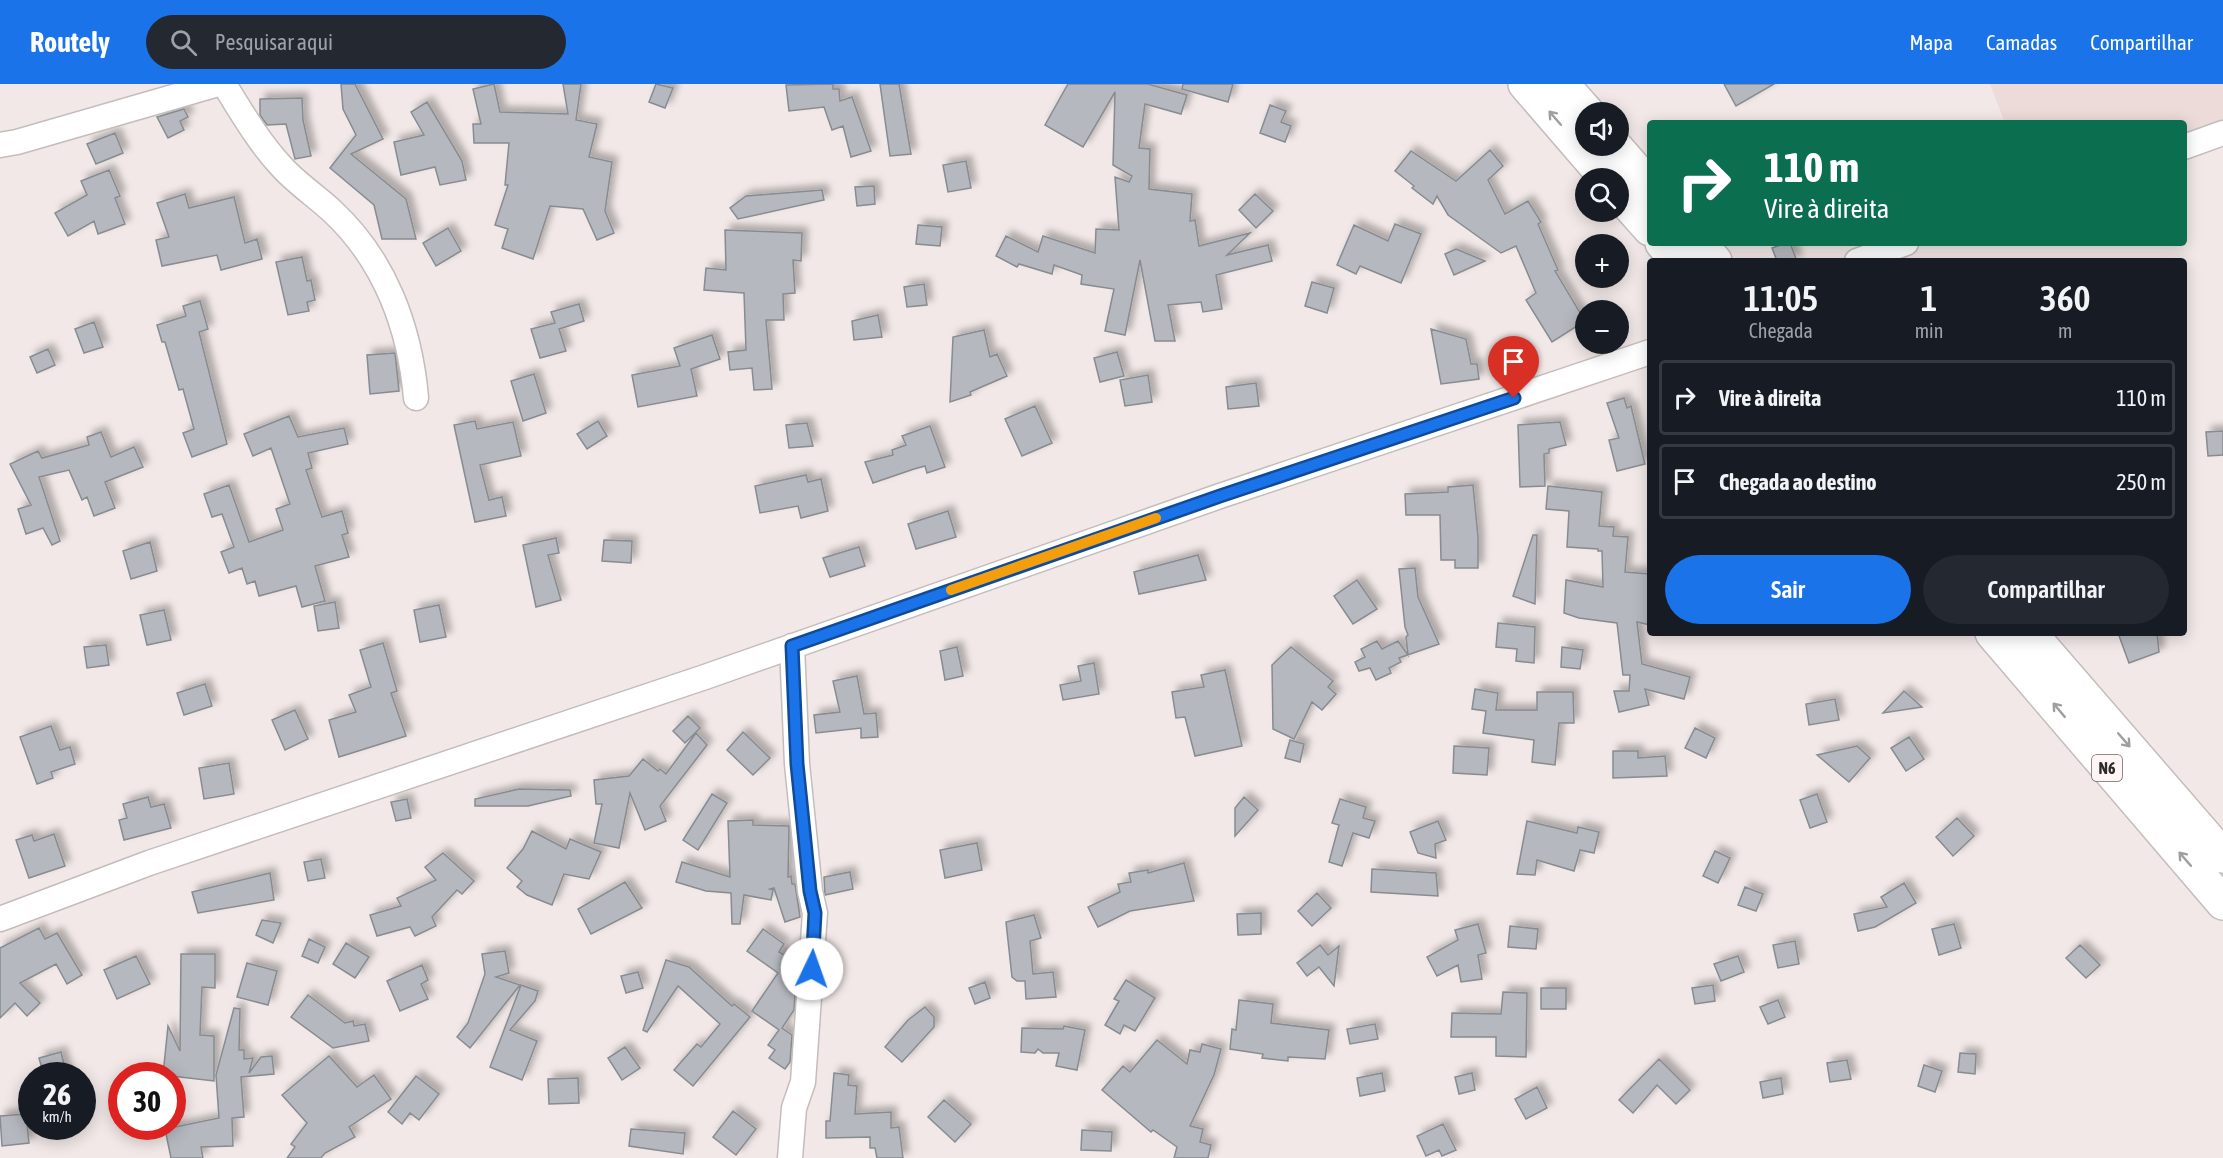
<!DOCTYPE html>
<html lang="pt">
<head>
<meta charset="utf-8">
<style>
	:root { --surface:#171b24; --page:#242831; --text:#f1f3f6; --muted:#9ea1a6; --line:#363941; --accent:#1a73e8 }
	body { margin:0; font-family:"Asap Condensed",sans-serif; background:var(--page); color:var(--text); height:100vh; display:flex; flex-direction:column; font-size:22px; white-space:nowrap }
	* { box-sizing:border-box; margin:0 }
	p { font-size:20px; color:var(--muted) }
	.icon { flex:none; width:33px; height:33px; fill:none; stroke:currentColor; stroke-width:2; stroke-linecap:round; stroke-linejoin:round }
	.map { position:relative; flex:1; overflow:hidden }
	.sheet { position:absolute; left:1647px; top:174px; width:540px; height:378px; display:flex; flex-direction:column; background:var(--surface); border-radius:6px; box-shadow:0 3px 15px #0003 }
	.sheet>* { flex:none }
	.top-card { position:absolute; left:1647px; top:36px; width:540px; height:126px; border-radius:6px; box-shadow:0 3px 15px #0003; background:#0b6e4f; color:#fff; overflow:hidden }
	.fabs { position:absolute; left:1575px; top:18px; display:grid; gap:12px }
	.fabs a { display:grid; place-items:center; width:54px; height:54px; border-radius:50%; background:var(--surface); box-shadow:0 3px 15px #0003; font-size:30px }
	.speed { position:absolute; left:18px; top:978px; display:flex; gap:12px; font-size:30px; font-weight:700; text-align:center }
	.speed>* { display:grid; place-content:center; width:78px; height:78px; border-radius:50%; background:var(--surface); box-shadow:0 3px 15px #0003; line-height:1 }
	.speed small { font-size:15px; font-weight:400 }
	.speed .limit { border:9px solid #d22; background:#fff; color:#111 }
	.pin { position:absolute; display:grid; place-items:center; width:51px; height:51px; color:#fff; margin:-62px -26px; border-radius:50% 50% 50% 0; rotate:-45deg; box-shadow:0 0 6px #0007 }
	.pin .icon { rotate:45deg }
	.me { position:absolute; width:66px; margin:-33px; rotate:3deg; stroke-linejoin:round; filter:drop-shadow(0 0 4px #0008) }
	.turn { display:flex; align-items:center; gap:21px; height:126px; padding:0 18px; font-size:27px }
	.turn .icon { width:78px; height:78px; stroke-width:2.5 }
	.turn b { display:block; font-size:42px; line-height:51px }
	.eta { display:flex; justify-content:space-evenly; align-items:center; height:102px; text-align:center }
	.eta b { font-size:36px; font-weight:600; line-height:42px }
	.cta { display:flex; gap:12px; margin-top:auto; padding:12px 18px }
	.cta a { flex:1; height:69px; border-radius:36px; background:var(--accent); color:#fff; font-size:24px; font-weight:600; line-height:69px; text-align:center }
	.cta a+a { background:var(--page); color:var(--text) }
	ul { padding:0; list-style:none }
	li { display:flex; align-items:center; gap:18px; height:75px; margin:0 12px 9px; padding:0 6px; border:3px solid var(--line); border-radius:6px }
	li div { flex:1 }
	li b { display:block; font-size:22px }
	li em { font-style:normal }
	header { display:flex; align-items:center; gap:36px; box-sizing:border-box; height:84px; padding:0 30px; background:var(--accent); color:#fff }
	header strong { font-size:28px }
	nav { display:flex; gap:33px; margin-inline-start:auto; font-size:21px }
	.search { width:420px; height:54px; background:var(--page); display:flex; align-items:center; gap:15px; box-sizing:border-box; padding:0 21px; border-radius:33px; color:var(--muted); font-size:22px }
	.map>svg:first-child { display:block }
	.built { fill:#ecdbd8 }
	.building { fill:#b5b9bf; stroke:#878c91; stroke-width:1.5; filter:url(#shadow) }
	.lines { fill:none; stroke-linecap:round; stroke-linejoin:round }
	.minor-casing { stroke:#c5bdbc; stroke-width:27 }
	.trunk-casing { stroke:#c5bdbc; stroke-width:36 }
	.minor { stroke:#fff; stroke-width:24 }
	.trunk { stroke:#fff; stroke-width:33 }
	.oneway { stroke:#a09f9f }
	.route-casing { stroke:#114b97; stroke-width:15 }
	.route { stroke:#1a73e8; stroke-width:10 }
	.slow { stroke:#f59e0b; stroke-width:10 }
	.labels { text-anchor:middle; stroke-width:6; stroke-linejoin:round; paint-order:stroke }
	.shield { fill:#fef6f4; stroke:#6c6766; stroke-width:1.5 }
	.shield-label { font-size:16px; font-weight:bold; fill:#2d2a29 }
</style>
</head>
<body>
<header>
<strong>Routely</strong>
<div class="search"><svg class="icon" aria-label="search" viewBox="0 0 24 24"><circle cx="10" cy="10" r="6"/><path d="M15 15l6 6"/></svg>Pesquisar aqui</div>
<nav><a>Mapa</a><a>Camadas</a><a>Compartilhar</a></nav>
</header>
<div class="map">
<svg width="2223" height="1074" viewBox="0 0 2223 1074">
	<defs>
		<filter id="shadow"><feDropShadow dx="5.5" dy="-5.5" stdDeviation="3" flood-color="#0004"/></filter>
	</defs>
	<rect width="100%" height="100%" fill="#f1e8e7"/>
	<path class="built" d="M1990 0H2223V41L2184 55V39H2005Z"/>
	<path class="building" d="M341 0H355L383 55 351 70 406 115 416 155H382L374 121 330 84 356 51 343 25Z
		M494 0 500 28 568 30 563 0H581L576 36 597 40 589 73 612 78 605 127 614 149 597 156 583 125 550 122 533 175 502 164 508 145 495 141 508 101H505L509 59H474L473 40H481L473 5Z
		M656 0 673 4 665 24 649 18Z
		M833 0V5H839L840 17 852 13 871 67 851 73 843 42 832 46 824 23 789 27 786 1Z
		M880 0H899L911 70 890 72Z
		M1068 0H1148L1187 11 1181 30 1145 20 1139 64 1150 65 1149 105 1192 110 1190 137 1195 136 1199 162 1250 149 1227 171 1268 161 1272 177 1216 191 1222 225 1203 228 1201 218 1168 221 1175 257H1155L1140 176 1125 251 1105 247 1114 205 1081 200 1082 191 1054 181 1052 190 1019 180 1017 183 996 172 1006 152 1038 168 1043 152 1095 169 1096 145 1119 146 1115 93 1129 98 1132 92 1113 81 1115 8 1083 63 1045 41Z
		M1183 0H1233L1228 18 1182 5Z
		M1724 0H1774L1736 22Z
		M302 14 303 36 311 72 295 75 286 40 267 41 260 31V15Z
		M427 18 462 77 466 96 440 101 435 83 401 91 394 58 424 51 411 28Z
		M1270 21 1286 27 1281 38 1291 42 1285 58 1260 49Z
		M184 25 188 33 180 37 184 46 168 54 157 33Z
		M115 49 123 69 96 80 87 60Z
		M1490 66 1503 82 1488 96 1505 130 1528 117 1541 138 1538 140 1558 186 1555 187 1585 237 1552 258 1526 216 1536 209 1516 162 1501 169 1448 131 1437 112 1433 120 1412 104 1414 102 1395 87 1411 67 1456 97Z
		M966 77 971 104 948 108 943 81Z
		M109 86 120 112 115 114 125 140 98 150 94 137 68 152 55 129 87 111 81 97Z
		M874 102 875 120 857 122 855 103Z
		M822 106 824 116 738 135 730 124 746 112Z
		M185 110 189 124 234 113 245 159 257 155 262 175 221 186 217 171 162 182 156 156 169 153 157 119Z
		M1255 110 1273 127 1256 144 1239 126Z
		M1395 140 1421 150 1401 199 1360 182 1356 190 1337 181 1354 141 1388 157Z
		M918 141 942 143 940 162 916 160Z
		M448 144 461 167 436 182 423 159Z
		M725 146 802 149 801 177 793 176 795 209 783 210 784 236H766L772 305 754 306 752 284 730 286 728 268 746 266 744 209 704 206 706 184 726 186Z
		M1786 159H1790L1797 177H1777L1772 164Z
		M1456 165 1485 177 1454 191 1445 170Z
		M302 173 307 197 311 196 315 216 307 218 309 227 288 231 276 178Z
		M1312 198 1334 204 1327 229 1305 222Z
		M924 200 927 221 907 223 904 203Z
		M200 217 208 245 199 248 227 360 192 373 183 349 194 345 183 305 179 306 165 258H162L157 241 186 232 183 222Z
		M579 220 584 237 559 245 566 267 540 274 531 245 555 239 551 228Z
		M878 231 882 253 854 256 852 237Z
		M94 238 103 263 84 269 75 245Z
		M1431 245 1466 255 1471 280H1477L1479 295 1441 300Z
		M984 246 990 273 997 270 1007 292 970 308 971 311 950 318 953 253Z
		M712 251 720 275 691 285 697 312 638 323 632 291 680 282 674 264Z
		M48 265 55 281 37 289 30 273Z
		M1117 268 1124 292 1100 298 1094 274Z
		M395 269 399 307 370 310 367 271Z
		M534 290 546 329 523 337 511 297Z
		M1148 291 1152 318 1125 322 1120 296Z
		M1256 299 1259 322 1228 325 1226 303Z
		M1624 314 1627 324 1631 322 1645 380 1617 387 1609 356 1619 354 1607 319Z
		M1035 322 1052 359 1022 372 1005 335Z
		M289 332 298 353 344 344 348 360 308 369 312 384 306 386 322 433 342 427 348 449 342 451 349 473 315 482 325 517 302 523 296 502 259 512 255 497 247 500 242 484 229 489 221 468 234 463 222 430 212 433 204 410 229 401 249 458 283 446 276 425 290 420 271 364 253 372 244 350Z
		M475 337 477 345 513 338 521 372 480 381 489 416 502 413 506 432 475 438 454 341Z
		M598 337 607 352 587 365 577 350Z
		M1560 338 1566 361 1549 365V369L1544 370 1545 402 1520 403 1518 341Z
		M807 339 813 362 789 364 786 341Z
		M930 342 945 383 927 389 925 382 914 385 873 399 865 378 893 371 892 366 906 361 902 352Z
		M2223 347V371L2208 372 2206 348Z
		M101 348 111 373 134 363 143 383 105 398 115 424 94 432 87 413 82 416 69 386 39 393 60 457 52 461 43 444 26 450 18 425 31 421 10 380 38 367 42 374 89 361 87 353Z
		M806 391 808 398 821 395 828 427 801 434 798 422 760 429 755 402Z
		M1473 401 1478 453V484H1455V476H1441L1440 431H1406L1405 410 1448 408V403Z
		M1548 402 1602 408 1599 442 1614 443 1613 452 1628 453 1625 488 1650 490V541L1637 538 1642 580 1690 593 1684 615 1645 605 1649 621 1619 628 1614 607H1629L1630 591H1623L1617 539 1579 534 1564 529 1566 496 1603 503 1602 467H1598V465L1567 463 1569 427 1546 425Z
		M948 427 956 453 916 465 908 440Z
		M1533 451H1537L1535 520 1513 512Z
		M556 454 559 469 548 471 561 516 536 523 523 461Z
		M604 456 632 457 631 479 602 477Z
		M150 458 157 487 131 495 123 467Z
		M859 463 865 482 830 493 823 474Z
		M1198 471 1206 496 1139 510 1134 488Z
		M1415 484 1418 513 1439 560 1399 574 1401 578 1389 584 1391 589 1376 596 1370 584 1359 587 1355 578 1365 573 1361 565 1377 557 1382 565 1398 557 1408 571 1406 553 1408 551 1405 543 1399 485Z
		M1357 496 1377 525 1353 540 1334 512Z
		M335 518 339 544 318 547 314 522Z
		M439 521 446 553 420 558 414 526Z
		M164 526 171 556 147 561 140 531Z
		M1498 539 1535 543 1534 579 1516 577 1517 565 1496 563Z
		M2118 549H2157L2159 568 2129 579Z
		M383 559 397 607 391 609 406 652 339 673 329 636 356 628 349 611 371 603 360 566Z
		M106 561 109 581 87 584 84 563Z
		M957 563 963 592 945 596 940 567Z
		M1291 563 1333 597 1328 603 1336 610 1322 626 1312 618 1294 655 1273 645 1272 581Z
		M1562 563 1583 566 1580 585 1561 583Z
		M1094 579 1099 610 1063 616 1060 601 1081 597 1078 582Z
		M1225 586 1242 662 1195 672 1185 633 1176 634 1172 608 1204 603 1201 591Z
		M857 592 864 630 876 629 878 653 861 654V644L816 649 814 631 840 628 833 597Z
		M205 600 212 622 184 631 177 609Z
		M1475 605 1498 609 1496 626H1537V608H1573L1574 639H1559L1555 681 1532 678 1534 656 1483 649 1486 627 1472 625Z
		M1904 607 1922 623 1883 629Z
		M1835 615 1839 636 1809 641 1806 620Z
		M295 626 308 655 285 666 272 636Z
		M688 632 700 644 685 659 673 647Z
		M51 642 60 666 70 663 75 680 51 688 53 694 37 700 20 653Z
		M1695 644 1715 654 1706 674 1685 664Z
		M743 648 770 674 753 691 727 666Z
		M696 649 707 661 660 722 666 737 645 746 630 709 619 764 594 759 602 720H596L594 696 629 692 643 675 658 687 660 685 666 690Z
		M1909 653 1924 675 1906 687 1891 664Z
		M1290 656 1304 660 1300 678 1285 674Z
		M1454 662 1489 664 1487 691 1453 689Z
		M1857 662 1870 674 1849 698 1817 671Z
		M1613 667H1638V674L1665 672 1667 692 1613 694Z
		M229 679 234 710 204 715 199 684Z
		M519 705 570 706 571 712 528 722H475V715Z
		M712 710 727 719 698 766 683 756Z
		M1817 710 1827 738 1810 744 1800 716Z
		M148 713 151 723 164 720 171 744 124 756 119 736 127 734 123 720Z
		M1244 713 1258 726 1235 752V724Z
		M407 715 411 734 396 737 391 718Z
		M1340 715 1366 723 1363 734 1375 737 1369 754 1353 749 1342 782 1329 778 1339 741 1332 739Z
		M1957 734 1974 752 1953 772 1936 753Z
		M753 736V741L789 742 788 793 791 792 792 800H795L800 833 785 838 774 804 770 805 773 806 771 816 744 811 740 840H732L731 809 706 807 676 798 682 778 730 793 728 737Z
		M1438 737 1446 756 1435 760 1436 774 1418 769 1410 748Z
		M1527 737 1577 749 1578 743 1599 748 1594 769 1580 766 1574 787 1537 776 1535 791 1517 790Z
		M532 747 566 765 570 755 601 768 589 795 564 790 552 821 527 811 517 803 522 797 507 784 523 765Z
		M54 750 65 782 29 794 16 756 32 751 34 757Z
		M977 759 982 786 945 794 940 766Z
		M1715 767 1730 774 1718 799 1703 792Z
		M443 769 474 797 462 810 457 806 432 833 436 842 415 852 410 843 377 852 370 831 401 822 397 814 436 796 425 783Z
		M321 775 325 794 308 797 304 778Z
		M1184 779 1194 817 1130 827 1098 843 1088 823 1120 808 1118 800 1131 798 1129 789 1148 786V789Z
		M1372 785 1436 789 1438 812 1371 808Z
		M850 788 853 805 825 811 824 793Z
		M270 789 274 816 198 829 192 808Z
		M625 798 642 824 591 850 578 825Z
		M1904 799 1916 819 1875 843 1858 847 1854 830 1887 823 1881 813Z
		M1745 803 1763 810 1756 827 1738 821Z
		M1317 809 1331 824 1312 842 1298 827Z
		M1261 829V850L1238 851 1237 830Z
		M1034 831 1041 854 1030 857 1033 890 1053 888 1056 913 1026 915 1025 897H1017L1012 893 1006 838Z
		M262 836 281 839 273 859 256 851Z
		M1478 840 1486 869 1478 871 1482 895 1461 898 1458 881 1437 892 1427 873 1458 856 1455 846Z
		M1954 840 1961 864 1939 871 1932 845Z
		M1510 842 1538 845 1536 865 1508 863Z
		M39 844 45 855 57 849 82 891 67 900 56 880 20 899 40 919 27 932 15 919 0 934V864Z
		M763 845 784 860 779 868 797 878 794 926 782 944 792 951 790 978 785 985 769 974 775 966 768 961 779 946 752 927 778 889 747 867Z
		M309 855 325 863 318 879 302 872Z
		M1795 857 1799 880 1778 884 1773 861Z
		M346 859 369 873 355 894 333 880Z
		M1320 861 1328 871 1339 862 1334 902 1319 883 1307 892 1297 879Z
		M2080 861 2100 881 2086 894 2066 874Z
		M505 867 509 889 496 893 520 901 470 964 457 953 468 939 485 890 482 870Z
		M181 870H215V904L202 903 200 951 214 952V997L163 991 168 942 180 967Z
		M136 872 150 900 117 915 104 886Z
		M1738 872 1744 888 1721 897 1714 880Z
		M666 876 689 883 732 922 734 920 750 933 693 1002 674 986 697 960 701 963 720 940 678 902 647 948 643 946Z
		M247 879 277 887 268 921 237 913Z
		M422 881 428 896 421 900 428 915 400 927 387 897Z
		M638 888 643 904 626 909 621 892Z
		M1126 896 1155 914 1135 947 1124 941 1120 950 1105 941 1119 917 1114 915Z
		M985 898 990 914 975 920 969 904Z
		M521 901 538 907 535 917 510 946 537 957 522 996 490 983Z
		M1713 901 1715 917 1695 920 1692 904Z
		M1541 904H1566V925H1541Z
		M1503 908 1527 909 1526 973 1496 972V953H1451L1452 929 1501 930Z
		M308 911 345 939 353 937 354 942 365 940 369 957 333 964 291 933Z
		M1239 916 1273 920 1271 939 1329 946 1325 975 1288 973V977L1262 974 1263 970 1230 965 1232 945 1236 946Z
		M1778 916 1785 933 1768 940 1760 923Z
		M925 923 934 933V943L902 978 885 963 908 936Z
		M234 924 240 925 239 966H244V975L253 974 249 989 261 973 272 972 274 990 241 993 244 1033 232 1034 233 1062 201 1063 203 1074H171L165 1045 219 1034 216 991Z
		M1375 940 1378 955 1350 960 1347 945Z
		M1064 942 1085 946 1077 986 1056 982 1059 969H1043L1038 965 1035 969 1021 968 1022 944 1063 945Z
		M1157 956 1187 980 1190 966 1200 968 1202 960 1221 965 1214 991 1190 1042 1203 1045 1200 1058 1211 1061 1208 1074H1174L1177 1063 1153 1046 1151 1048 1102 1006 1123 982 1130 988Z
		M625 963 640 984 622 996 608 974Z
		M61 968 67 992H44L39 974Z
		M1960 969 1976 970 1975 990 1958 988Z
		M329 972 357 1003 374 991 391 1015 349 1043 355 1053 325 1069 321 1074H287L295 1063 291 1060 307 1039 282 1011Z
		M1659 975 1690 1006 1676 1020 1657 1001 1633 1029 1619 1016Z
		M1847 976 1851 995 1830 998 1827 979Z
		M1924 981 1942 987 1935 1008 1918 1002Z
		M834 989 849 991 848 1001 857 1002 855 1030 891 1028V1044L899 1043 903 1074H877L875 1064H870V1053L826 1054V1037H830Z
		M1382 989 1385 1007 1360 1012 1357 994Z
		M1472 989 1475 1006 1459 1010 1455 993Z
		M416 992 439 1010 419 1036 410 1029 402 1040 388 1028Z
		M578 994 579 1019 549 1020 548 995Z
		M1781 994 1783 1010 1763 1014 1760 998Z
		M1537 1003 1547 1024 1526 1035 1515 1015Z
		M944 1016 971 1040 955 1058 928 1033Z
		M733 1027 756 1045 736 1071 713 1053Z
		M26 1030 29 1059 2 1062 0 1032Z
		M1443 1040 1456 1066 1442 1072 1439 1066 1426 1072 1417 1052Z
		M631 1045 685 1049 683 1070 629 1062Z
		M1082 1046 1112 1048 1111 1067 1081 1066Z"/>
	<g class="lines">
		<defs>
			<path id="minor" d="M224 0C242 29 258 57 281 82 296 99 316 112 332 127 385 176 410 244 416 314
				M0 61 17 58 218 0
				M2184 63 2223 49
				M1857 177 1906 159
				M0 835 149 779 705 593 1220 412 1650 268
				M790 1074 794 1024 803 998 815 829 810 807 797 680 792 562"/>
			<path id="trunk" d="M1525 0 1606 94
				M1562 0 1587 28
				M1615 62 1650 102
				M1618 109 1650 145
				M1662 159 1677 177
				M1699 159 1715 177
				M1992 549 2223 819
				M2030 549 2223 772"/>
		</defs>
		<use href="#minor" class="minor-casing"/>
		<use href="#trunk" class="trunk-casing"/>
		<use href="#minor" class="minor"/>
		<use href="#trunk" class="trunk"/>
	</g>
	<defs><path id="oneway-shaft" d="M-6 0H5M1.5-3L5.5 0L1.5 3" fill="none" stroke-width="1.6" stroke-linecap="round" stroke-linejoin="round" transform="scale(1.5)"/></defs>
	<g class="oneway">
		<use href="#oneway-shaft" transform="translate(1555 34) rotate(-131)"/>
		<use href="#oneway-shaft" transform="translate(2059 626) rotate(-130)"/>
		<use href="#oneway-shaft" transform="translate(2124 656) rotate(49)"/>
		<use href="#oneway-shaft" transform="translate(2185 775) rotate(-131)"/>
	</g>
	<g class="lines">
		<defs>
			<path id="route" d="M812 885 815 829 810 807 797 680 792 562 1220 412 1514 314"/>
		</defs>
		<use href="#route" class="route-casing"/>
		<use href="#route" class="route"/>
		<path class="slow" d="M951 506 1156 434"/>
	</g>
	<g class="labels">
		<rect class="shield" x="2092" y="671" width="30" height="26" rx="4.5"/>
		<g class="shield-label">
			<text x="2107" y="690">N6</text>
		</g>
	</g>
</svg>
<div class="fabs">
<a><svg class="icon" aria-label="sound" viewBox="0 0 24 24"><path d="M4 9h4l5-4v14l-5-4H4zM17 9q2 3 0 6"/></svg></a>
<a><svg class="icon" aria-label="search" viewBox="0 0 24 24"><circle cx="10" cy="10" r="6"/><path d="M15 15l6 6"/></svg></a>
<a>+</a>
<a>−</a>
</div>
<div class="speed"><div>26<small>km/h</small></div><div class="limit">30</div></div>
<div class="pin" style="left:1514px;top:314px;background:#d93025"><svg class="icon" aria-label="arrive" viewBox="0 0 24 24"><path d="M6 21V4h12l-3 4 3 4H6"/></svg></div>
<svg class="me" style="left:812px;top:885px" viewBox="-20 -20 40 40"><circle r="19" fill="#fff"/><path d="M0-13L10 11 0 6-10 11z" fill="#1a73e8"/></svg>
<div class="top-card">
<div class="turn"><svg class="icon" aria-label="right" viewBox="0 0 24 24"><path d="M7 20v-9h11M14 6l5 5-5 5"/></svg><div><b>110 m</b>Vire à direita</div></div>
</div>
<section class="sheet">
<div class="eta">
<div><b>11:05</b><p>Chegada</p></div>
<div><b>1</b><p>min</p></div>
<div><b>360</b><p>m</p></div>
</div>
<ul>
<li><svg class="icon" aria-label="right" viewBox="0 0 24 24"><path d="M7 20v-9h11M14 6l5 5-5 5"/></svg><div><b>Vire à direita</b></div><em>110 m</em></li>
<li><svg class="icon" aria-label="arrive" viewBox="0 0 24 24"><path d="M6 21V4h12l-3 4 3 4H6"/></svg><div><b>Chegada ao destino</b></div><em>250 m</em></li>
</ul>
<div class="cta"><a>Sair</a><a>Compartilhar</a></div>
</section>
</div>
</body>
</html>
